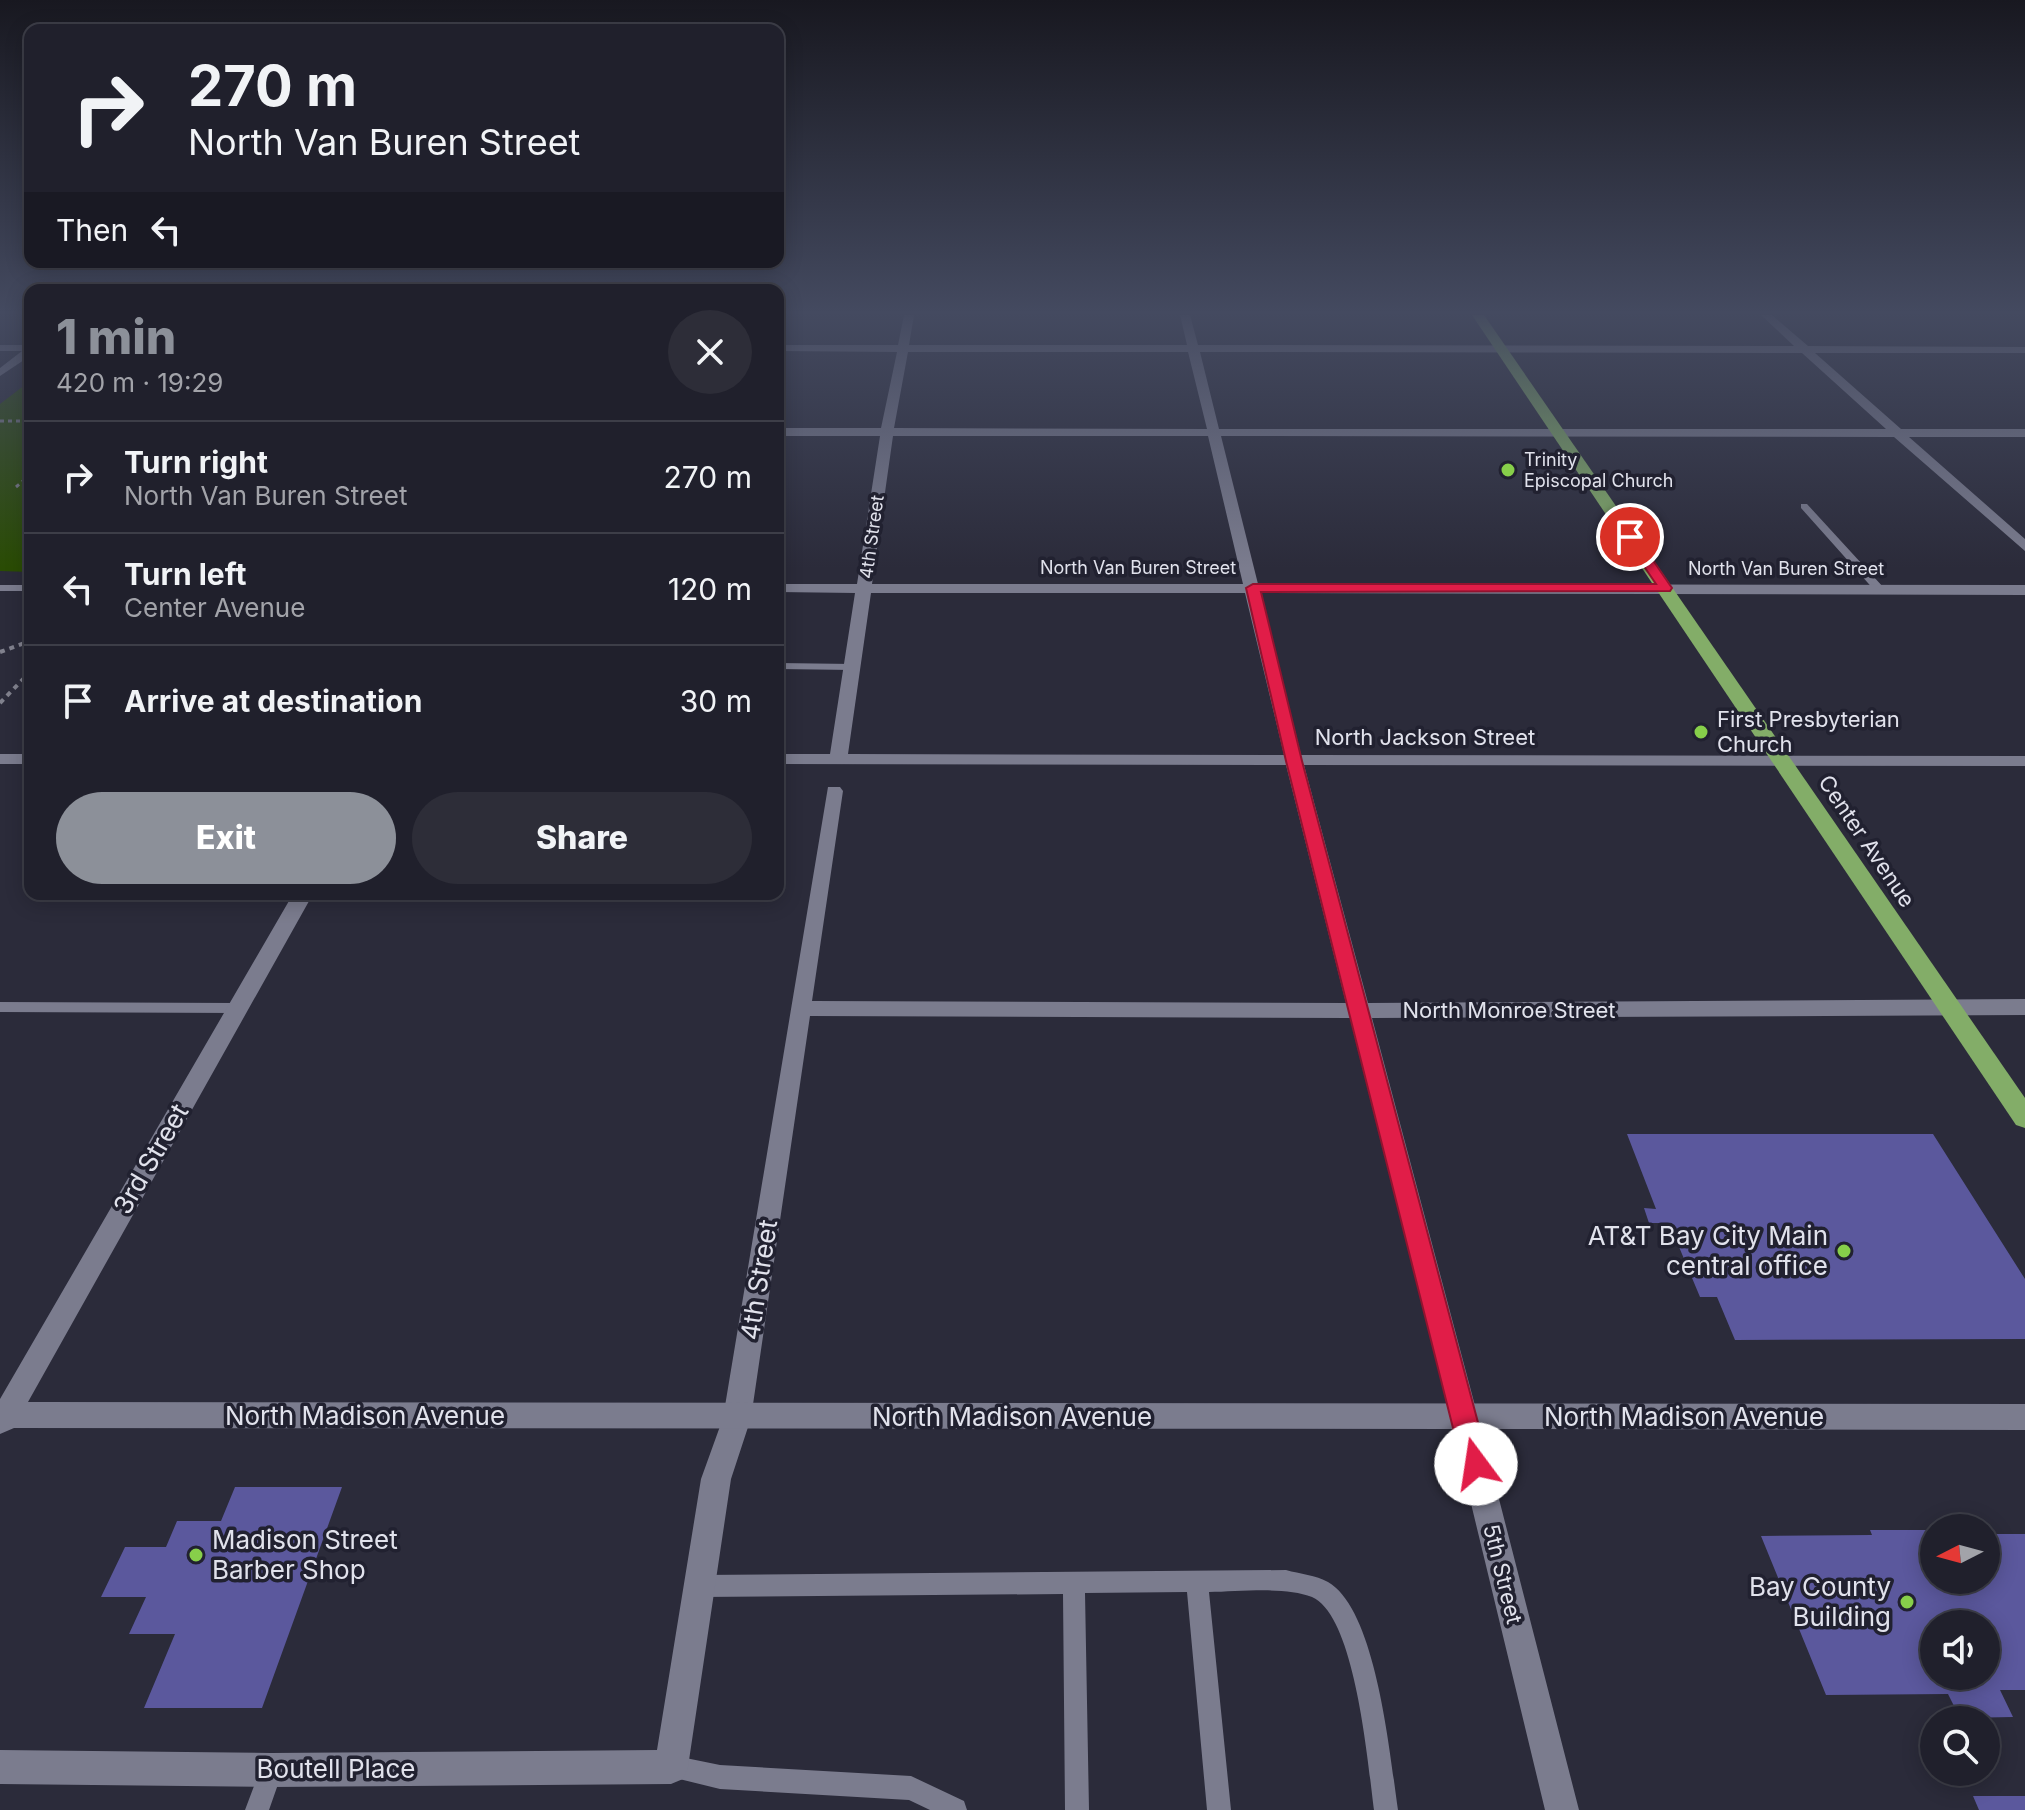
<!DOCTYPE html>
<html lang="en">
<head>
<meta charset="utf-8">
<style>
	:root { --surface:#20202c; --page:#2d2d38; --text:#f1f3f6; --muted:#a2a3a9; --line:#3d3e48; --accent:#8c9099 }
	body { margin:0; font-family:Inter,sans-serif; background:var(--page); color:var(--text); height:100vh; display:flex; flex-direction:column; font-size:30px; white-space:nowrap }
	* { box-sizing:border-box; margin:0 }
	p { font-size:26px; color:var(--muted) }
	.icon { flex:none; width:44px; height:44px; fill:none; stroke:currentColor; stroke-width:2; stroke-linecap:round; stroke-linejoin:round }
	.map { position:relative; flex:1; overflow:hidden }
	.sheet { position:absolute; left:24px; top:284px; width:760px; height:616px; display:flex; flex-direction:column; background:var(--surface); border-radius:16px; box-shadow:0 4px 20px #0003,0 0 0 2px var(--line) }
	.sheet>* { flex:none }
	.guide { position:absolute; left:24px; top:24px; width:760px; height:244px; border-radius:16px; box-shadow:0 4px 20px #0003,0 0 0 2px var(--line); background:#20202c; color:var(--text); overflow:hidden }
	.needle { width:52px; rotate:264deg }
	.controls { position:absolute; left:1920px; top:1514px; display:grid; gap:16px }
	.controls a { display:grid; place-items:center; width:80px; height:80px; border-radius:50%; background:var(--surface); box-shadow:0 4px 20px #0003,0 0 0 2px var(--line); font-size:40px }
	.pin { position:absolute; display:grid; place-items:center; width:68px; height:68px; color:#fff; margin:-34px; border:4px solid #fff; border-radius:50%; box-shadow:0 2px 8px #0007 }
	.me { position:absolute; width:88px; margin:-44px; rotate:346deg; stroke-linejoin:round; filter:drop-shadow(0 0 6px #0008) }
	.turn { display:flex; align-items:center; gap:28px; height:168px; padding:0 32px; font-size:36px }
	.turn .icon { width:104px; height:104px; stroke-width:2.5 }
	.turn b { display:block; font-size:56px; line-height:68px }
	.then { display:flex; align-items:center; height:76px; padding:0 32px; background:#0003; gap:16px; font-size:30px }
	.round { display:grid; place-items:center; flex:none; width:84px; height:84px; border-radius:42px; background:var(--page) }
	.head { display:flex; align-items:center; justify-content:space-between; height:136px; padding:0 32px }
	h1 { font-size:48px; font-weight:800; line-height:60px; color:var(--accent) }
	.primary-button { display:flex; gap:16px; margin-top:auto; padding:16px 32px }
	.primary-button a { flex:1; height:92px; border-radius:48px; background:var(--accent); color:#fff; font-size:32px; font-weight:800; line-height:92px; text-align:center }
	.primary-button a+a { background:var(--page); color:var(--text) }
	ul { padding:0; list-style:none }
	li { display:flex; align-items:center; gap:24px; height:112px; padding:0 32px; border-top:2px solid var(--line) }
	li div { flex:1 }
	li b { display:block; font-size:30px }
	li em { font-style:normal }
	.map>svg:first-child { display:block }
	.green { fill:#2a4c04 }
	.building { fill:#5b589d; fill-rule:evenodd }
	.lines { fill:none; stroke-linecap:round; stroke-linejoin:round }
	.path-far1 { stroke:#80818d; stroke-width:3; stroke-dasharray:4 4; stroke-linecap:butt }
	.path { stroke:#80818d; stroke-width:4; stroke-dasharray:5 5; stroke-linecap:butt }
	.service { fill:#7b7c8e; fill-rule:evenodd }
	.minor { fill:#7b7c8e; fill-rule:evenodd }
	.tertiary { fill:#7b7c8e; fill-rule:evenodd }
	.trunk { fill:#83ad68; fill-rule:evenodd }
	.route { fill:#e11d48; stroke:#92132f; stroke-width:2 }
	.poi-dot { fill:#87cf4a; stroke:#212130; stroke-width:3 }
	.labels { text-anchor:middle; stroke-width:7; stroke-linejoin:round; paint-order:stroke }
	.far-poi-label { font-size:18px; fill:#e1e2ec; stroke:#212130; text-anchor:start }
	.far-street-label { font-size:18px; fill:#e1e2ec; stroke:#212130 }
	.poi-label { font-size:22px; fill:#e1e2ec; stroke:#212130; text-anchor:start }
	.street-label { font-size:22px; fill:#e1e2ec; stroke:#212130 }
	.near-street-label { font-size:26px; fill:#e1e2ec; stroke:#212130 }
	.near-poi-label { font-size:26px; fill:#e1e2ec; stroke:#212130; text-anchor:end }
</style>
</head>
<body>
<div class="map">
<svg width="2025" height="1810" viewBox="0 0 2025 1810">
	<rect width="100%" height="100%" fill="#2b2b3a"/>
	<path class="green" d="M30 381V572L0 571V404Z"/>
	<path class="building" d="M1627 1134H1933L2025 1279V1339L1735 1340 1717 1297H1700L1669 1223H1649L1644 1208 1656 1209Z
		M235 1487H342L262 1708H144L175 1634H129L146 1597H101L125 1547H166L177 1521H221Z
		M1870 1530H1926L1929 1535H1934V1580H1986V1534H2025V1690H2000L2013 1717 1960 1718 1948 1694 1826 1695 1761 1536 1872 1535ZM1934 1624H1986V1676H1934Z
		M1973 1796H2025V1810H1979Z"/>
	<g class="lines">
		<path class="path-far1" d="M0 421H30
			M16 487 30 475"/>
		<path class="path" d="M0 652 30 641
			M0 703 30 672"/>
		<path class="service" d="M1801 504H1807L1884 588V592H1876L1801 508Z
			M0 585H30V591H0Z
			M778 663 853 664 859 667 853 670 778 669Z
			M0 1002 236 1003 241 1004 244 1008 241 1012 236 1013 0 1012Z
			M1286 1570C1300 1574 1316 1575 1328 1582 1377 1610 1390 1757 1398 1810H1374C1368 1766 1356 1616 1312 1597 1285 1586 1238 1592 1209 1592L1231 1810H1207L1187 1592 1085 1593 1089 1810H1065L1063 1594 700 1597 692 1594 689 1586 692 1578 700 1575Z
			M671 1755 720 1765 911 1776 964 1801 967 1810H930L909 1800 720 1789 663 1775 659 1767 663 1759Z
			M271 1758 279 1762 283 1770 269 1810H245L263 1762Z"/>
		<path class="minor" d="M904 315H914L909 345H1187L1180 315H1190L1198 345 1794 346 1761 315H1772L1808 346 2025 347V353H1815L1901 429H2025V437H1909L2025 539V551L1894 437 1221 436 1258 584 2025 585V595L1261 593 1301 755 2025 756V766L1304 765 1368 1003 2025 999V1015L1372 1018 1478 1417 1474 1426 1464 1430 1454 1426 1450 1417 1350 1018 810 1016 751 1418 731 1479 688 1767 683 1779 671 1784 271 1787 0 1784V1750L271 1753 657 1750 701 1479 723 1418 828 787H840L843 791 812 1001 1346 1003 1286 765 778 764V754H830L855 593 778 592V584H857L880 436H778V428H881L897 352 778 351V345H898ZM908 352H1188L1207 429 894 428ZM1200 352 1802 353 1886 429H1219ZM893 436H1208L1243 584H872ZM871 593H1245L1284 755 848 754Z
			M0 345H30V356L0 376V368L22 351H0Z
			M0 754H30V764H0Z"/>
		<path class="tertiary" d="M293 894H313L28 1402 2025 1404V1430L1481 1429 1579 1810H1545L1453 1429 14 1428 0 1434V1399Z"/>
		<path class="trunk" d="M1472 315H1484L2025 1098V1128L2016 1125Z"/>
	</g>
	<linearGradient id="sky" x2="0" y2="1"><stop stop-color="#181820"/><stop offset="0.55" stop-color="#444a60"/><stop offset="1" stop-color="#444a60" stop-opacity="0"/></linearGradient>
	<rect width="2025" height="568" fill="url(#sky)"/>
	<path class="route" d="M1630 533 1635 534 1672 588 1670 591 1261 592 1302 761 1489 1464 1485 1472 1476 1476 1466 1472 1462 1464 1286 761 1246 588 1253 584H1656L1624 537Z"/>
	<g class="poi-dot">
		<circle cx="1508" cy="470" r="8"/>
		<circle cx="1701" cy="732" r="8"/>
		<circle cx="1844" cy="1251" r="8"/>
		<circle cx="196" cy="1555" r="8"/>
		<circle cx="1907" cy="1602" r="8"/>
	</g>
	<g class="labels">
		<g class="far-poi-label">
			<text x="1524" y="466">Trinity<tspan x="1524" dy="21">Episcopal Church</tspan></text>
		</g>
		<g class="far-street-label">
			<text transform="translate(872 537) rotate(-82)" y="6">4th Street</text>
			<text x="1138" y="574">North Van Buren Street</text>
			<text x="1786" y="575">North Van Buren Street</text>
		</g>
		<g class="poi-label">
			<text x="1717" y="727">First Presbyterian<tspan x="1717" dy="25">Church</tspan></text>
		</g>
		<g class="street-label">
			<text x="1425" y="745">North Jackson Street</text>
			<text transform="translate(1867 841) rotate(56)" y="8">Center Avenue</text>
			<text x="1509" y="1018">North Monroe Street</text>
			<text transform="translate(1503 1574) rotate(76)" y="8">5th Street</text>
		</g>
		<g class="near-street-label">
			<text transform="translate(151 1159) rotate(-60)" y="9">3rd Street</text>
			<text transform="translate(759 1280) rotate(-81)" y="9">4th Street</text>
			<text x="365" y="1425">North Madison Avenue</text>
			<text x="1012" y="1426">North Madison Avenue</text>
			<text x="1684" y="1426">North Madison Avenue</text>
			<text x="336" y="1778">Boutell Place</text>
		</g>
		<g class="near-poi-label">
			<text x="1828" y="1245">AT&amp;T Bay City Main<tspan x="1828" dy="30">central office</tspan></text>
			<text x="212" y="1549" text-anchor="start">Madison Street<tspan x="212" dy="30">Barber Shop</tspan></text>
			<text x="1891" y="1596">Bay County<tspan x="1891" dy="30">Building</tspan></text>
		</g>
	</g>
</svg>
<div class="controls">
<a><svg class="needle" viewBox="-14 -14 28 28"><path d="M0-13l5 13h-10z" fill="#e53935"/><path d="M0 13l5-13h-10z" fill="#a2a3a9"/></svg></a>
<a><svg class="icon" aria-label="sound" viewBox="0 0 24 24"><path d="M4 9h4l5-4v14l-5-4H4zM17 9q2 3 0 6"/></svg></a>
<a><svg class="icon" aria-label="search" viewBox="0 0 24 24"><circle cx="10" cy="10" r="6"/><path d="M15 15l6 6"/></svg></a>
</div>
<div class="pin" style="left:1630px;top:537px;background:#d93025"><svg class="icon" aria-label="arrive" viewBox="0 0 24 24"><path d="M6 21V4h12l-3 4 3 4H6"/></svg></div>
<svg class="me" style="left:1476px;top:1464px" viewBox="-20 -20 40 40"><circle r="19" fill="#fff"/><path d="M0-13L10 11 0 6-10 11z" fill="#e11d48"/></svg>
<div class="guide">
<div class="turn"><svg class="icon" aria-label="right" viewBox="0 0 24 24"><path d="M7 20v-9h11M14 6l5 5-5 5"/></svg><div><b>270 m</b>North Van Buren Street</div></div>
<div class="then">Then<svg class="icon" aria-label="left" viewBox="0 0 24 24"><path d="M17 20v-9H6M10 6l-5 5 5 5"/></svg></div>
</div>
<section class="sheet">
<div class="head"><div><h1>1 min</h1><p>420 m · 19:29</p></div><a class="round"><svg class="icon" aria-label="close" viewBox="0 0 24 24"><path d="M6 6l12 12M18 6L6 18"/></svg></a></div>
<ul>
<li><svg class="icon" aria-label="right" viewBox="0 0 24 24"><path d="M7 20v-9h11M14 6l5 5-5 5"/></svg><div><b>Turn right</b><p>North Van Buren Street</p></div><em>270 m</em></li>
<li><svg class="icon" aria-label="left" viewBox="0 0 24 24"><path d="M17 20v-9H6M10 6l-5 5 5 5"/></svg><div><b>Turn left</b><p>Center Avenue</p></div><em>120 m</em></li>
<li><svg class="icon" aria-label="arrive" viewBox="0 0 24 24"><path d="M6 21V4h12l-3 4 3 4H6"/></svg><div><b>Arrive at destination</b></div><em>30 m</em></li>
</ul>
<div class="primary-button"><a>Exit</a><a>Share</a></div>
</section>
</div>
</body>
</html>
